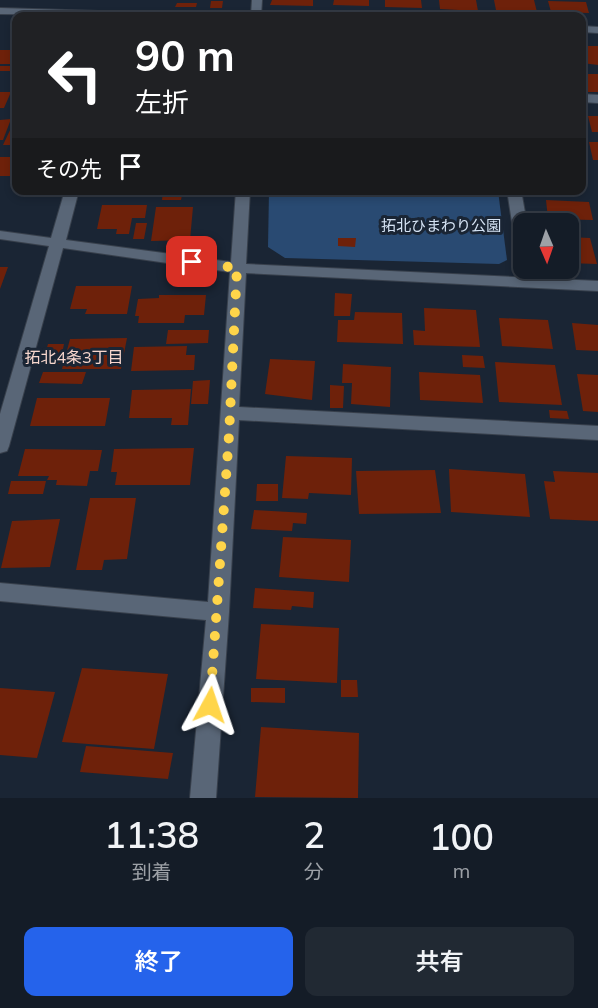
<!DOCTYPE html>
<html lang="ja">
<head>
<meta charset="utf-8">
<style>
	:root { --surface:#141c27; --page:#212933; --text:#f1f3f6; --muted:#9da1a7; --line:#333a44; --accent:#2563eb }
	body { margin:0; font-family:Mulish,"Noto Sans JP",sans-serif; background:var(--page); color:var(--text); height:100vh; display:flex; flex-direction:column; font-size:22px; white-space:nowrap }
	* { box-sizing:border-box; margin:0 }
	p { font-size:20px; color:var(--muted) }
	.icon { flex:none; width:33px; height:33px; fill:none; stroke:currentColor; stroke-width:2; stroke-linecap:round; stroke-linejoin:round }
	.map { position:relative; height:798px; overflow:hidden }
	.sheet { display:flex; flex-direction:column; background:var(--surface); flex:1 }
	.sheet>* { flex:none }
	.top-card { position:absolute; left:12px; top:12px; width:574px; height:183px; border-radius:12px; box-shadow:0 3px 9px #0003,0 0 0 2px var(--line); background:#202124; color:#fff; overflow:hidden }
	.needle { width:39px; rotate:178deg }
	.buttons { position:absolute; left:513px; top:213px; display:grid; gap:12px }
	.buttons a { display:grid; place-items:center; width:66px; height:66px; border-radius:12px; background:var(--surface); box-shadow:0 3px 9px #0003,0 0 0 2px var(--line); font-size:30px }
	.pin { position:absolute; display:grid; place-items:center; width:51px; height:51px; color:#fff; margin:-26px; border-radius:12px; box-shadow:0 3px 9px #0006 }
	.me { position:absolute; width:66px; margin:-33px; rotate:5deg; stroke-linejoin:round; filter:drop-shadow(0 0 4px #0008) }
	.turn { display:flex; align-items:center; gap:21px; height:126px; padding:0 24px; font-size:27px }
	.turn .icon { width:78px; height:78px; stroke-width:2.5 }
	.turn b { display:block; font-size:42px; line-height:51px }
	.then { display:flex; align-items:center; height:57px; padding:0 24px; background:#0003; gap:12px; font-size:22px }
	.eta { display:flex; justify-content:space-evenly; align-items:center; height:102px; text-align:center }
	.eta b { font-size:36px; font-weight:600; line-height:42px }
	.action { display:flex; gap:12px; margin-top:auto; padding:12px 24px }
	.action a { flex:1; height:69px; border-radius:12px; background:var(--accent); color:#fff; font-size:24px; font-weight:600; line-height:69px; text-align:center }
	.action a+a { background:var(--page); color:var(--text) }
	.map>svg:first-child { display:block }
	.green { fill:#294a72 }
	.building { fill:#6e210a }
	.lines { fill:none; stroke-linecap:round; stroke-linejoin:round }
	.street-casing { stroke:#38404c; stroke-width:2 }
	.street { fill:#596677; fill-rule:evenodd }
	.route { stroke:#ffd54a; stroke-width:10; stroke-dasharray:0 18 }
	.labels { text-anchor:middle; stroke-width:6; stroke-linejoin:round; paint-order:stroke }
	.park-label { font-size:15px; fill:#d5e3f4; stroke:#1a2534 }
	.neighbourhood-label { font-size:16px; fill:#f8d7cd; stroke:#1a2534 }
</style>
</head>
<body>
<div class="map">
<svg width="598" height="798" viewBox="0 0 598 798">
	<rect width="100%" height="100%" fill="#1a2534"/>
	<path class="green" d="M269 191H498L507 260 499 264 285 258 268 247Z"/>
	<path class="building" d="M272 0H313V6L270 5Z
		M334 0H369V6L333 5Z
		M385 0H421L422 8 385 7Z
		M439 0H476L478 11 440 9Z
		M494 0H534L537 12 496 10Z
		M211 1H223L222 8H210Z
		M548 1 586 2 589 13 551 12Z
		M177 3H197L196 7H175Z
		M583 46H598V65L582 63Z
		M0 50H16V64H0Z
		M0 66H16V68L15 71H0Z
		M582 74H598V92H582Z
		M0 92H11L4 108H0Z
		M588 116H598V132H592Z
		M11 119 3 140H0V120Z
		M12 126H16V145H3Z
		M589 142H598V160H593Z
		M0 157H16V176H0Z
		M110 190H153V193L109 194Z
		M163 190H209L208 195H182L181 200H162Z
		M370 190H385V197L370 196Z
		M546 200 589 202 593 220 548 219Z
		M102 205H147L145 218H132L129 234H116L117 229H97Z
		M156 207H193L190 240 151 241Z
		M136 223H147L144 239H133Z
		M568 237 590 238 597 264 568 263Z
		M338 238H356L355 247 338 246Z
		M0 267H8L0 289Z
		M76 286H132L127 314H85L87 309H70Z
		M335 293 352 294 350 316H334Z
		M159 295H206L204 315H185L184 323H138L139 316H135L138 299 159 298Z
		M424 308 476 310 480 347 414 345 413 330 425 331Z
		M355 312 402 313 403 344 337 342 338 320H354Z
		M499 318 548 320 553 349 502 346Z
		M572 323 598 325V351L576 350Z
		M168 330H209L208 343 166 344Z
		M127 338 121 369H62L70 339Z
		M48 344H64L60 364H42Z
		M187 346 186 355H195L194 370 131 371 134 347Z
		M462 355 483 356 485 368 463 367Z
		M270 359 315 361 312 400 265 394Z
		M495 362 555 365 562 405 499 402Z
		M343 364 391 367 390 407 351 404 352 383H342Z
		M43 372H86L82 384 39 383Z
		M419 372 480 375 483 403 420 400Z
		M577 374 598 375V412L583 411Z
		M210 380 208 404H191L193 381Z
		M330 385 344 386 343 408H330Z
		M191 389 188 425H171L172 418H129L132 390Z
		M37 398H110L105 426H30Z
		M549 410 567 411 569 419 550 418Z
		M194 448 190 485H115L117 472H111L114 449Z
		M25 449 102 450 98 471H90L87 486 56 485 57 480H47L49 476H18Z
		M286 456 352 458 351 495 309 493 308 499 282 498Z
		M449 469 525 474 530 517 451 512Z
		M435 470 441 513 359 514 356 471Z
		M553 471 598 473V521L550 519 544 481 555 482Z
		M11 481H46L43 494H8Z
		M257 484H278V501H256Z
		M90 498H136L127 559 104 560 102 570H76Z
		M254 510 307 513 306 524 293 523 292 531 251 529Z
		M60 519 50 567 1 568 12 521Z
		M283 537 351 540 349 582 279 577Z
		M255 588 314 592 313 608 292 606 291 610 253 608Z
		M261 624 339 628 337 683 256 679Z
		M82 668 168 674 154 749 62 742Z
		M341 680H357L358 697H341Z
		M0 688 55 692 37 758 0 755Z
		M251 688H285V703L251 702Z
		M261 727 359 733 358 798 255 797Z
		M86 746 173 753 168 779 80 772Z"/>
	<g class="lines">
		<defs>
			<path id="street" d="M252 0H262L261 16H251Z
				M0 8 165 13 170 16 0 14Z
				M582 26 598 27V33L582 32Z
				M582 94 598 95V103L582 102Z
				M65 190H79L66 240 231 262 236 190H250L246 264 598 281V291L246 273 239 407 598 426V440L239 420 229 612 216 798H190L206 620 0 601V583L208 602 230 272 63 248 9 446 7 451 0 453V414L49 246 0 239V231L51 238Z
				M507 190H521L527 224H524V252L516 248Z"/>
		</defs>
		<use href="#street" class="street-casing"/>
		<use href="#street" class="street"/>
	</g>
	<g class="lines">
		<path class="route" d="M192 262 237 268 229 435 210 705"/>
	</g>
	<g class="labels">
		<g class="park-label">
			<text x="441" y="231">拓北ひまわり公園</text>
		</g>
		<g class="neighbourhood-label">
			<text x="74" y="363">拓北4条3丁目</text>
		</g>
	</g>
</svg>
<div class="buttons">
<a><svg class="needle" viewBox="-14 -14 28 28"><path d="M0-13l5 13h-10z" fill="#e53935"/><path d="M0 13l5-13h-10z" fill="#9da1a7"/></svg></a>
</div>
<div class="pin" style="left:192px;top:262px;background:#d93025"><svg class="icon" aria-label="arrive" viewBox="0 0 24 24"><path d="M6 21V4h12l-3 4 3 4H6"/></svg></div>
<svg class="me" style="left:210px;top:705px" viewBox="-20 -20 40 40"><path d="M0-17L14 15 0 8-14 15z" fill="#ffd54a" stroke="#fff" stroke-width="4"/></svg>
<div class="top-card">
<div class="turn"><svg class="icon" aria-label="left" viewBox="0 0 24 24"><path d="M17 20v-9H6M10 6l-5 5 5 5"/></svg><div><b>90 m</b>左折</div></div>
<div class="then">その先<svg class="icon" aria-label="arrive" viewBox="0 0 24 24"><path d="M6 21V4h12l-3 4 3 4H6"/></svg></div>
</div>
</div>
<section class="sheet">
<div class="eta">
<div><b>11:38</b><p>到着</p></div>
<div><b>2</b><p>分</p></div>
<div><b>100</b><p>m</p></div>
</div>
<div class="action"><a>終了</a><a>共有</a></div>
</section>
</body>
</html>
